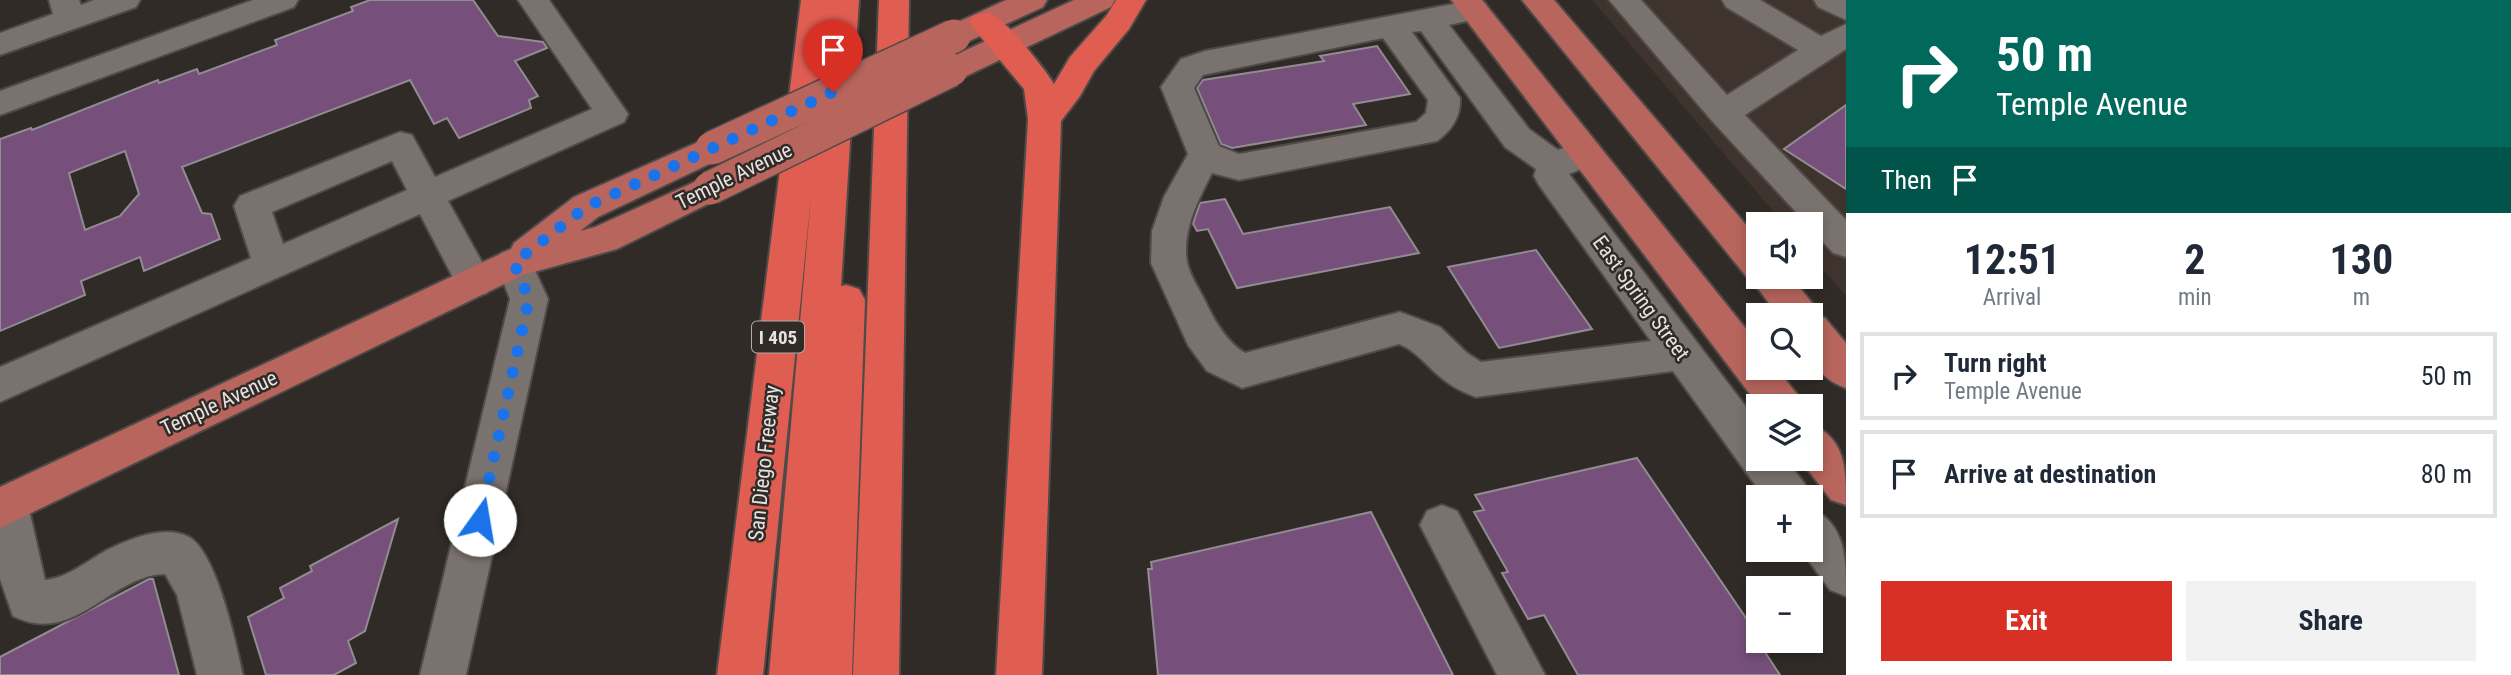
<!DOCTYPE html>
<html lang="en">
<head>
<meta charset="utf-8">
<style>
	:root { --surface:#fff; --page:#f2f2f3; --text:#1f2937; --muted:#747a83; --line:#e0e1e3; --accent:#d93025 }
	body { margin:0; font-family:"Roboto Condensed",sans-serif; background:var(--page); color:var(--text); height:100vh; display:flex; flex-direction:column; font-size:26px; white-space:nowrap }
	* { box-sizing:border-box; margin:0 }
	p { font-size:23px; color:var(--muted) }
	.icon { flex:none; width:38px; height:38px; fill:none; stroke:currentColor; stroke-width:2; stroke-linecap:round; stroke-linejoin:round }
	.map { position:relative; flex:1; overflow:hidden }
	.details { display:flex; flex-direction:column; background:var(--surface); width:665px }
	.details>* { flex:none }
	.banner { background:#00695c; color:#fff; overflow:hidden }
	.fabs { position:absolute; left:1746px; top:212px; display:grid; gap:14px }
	.fabs a { display:grid; place-items:center; width:77px; height:77px; border-radius:0px; background:var(--surface); box-shadow:0 4px 10px #0003; font-size:35px }
	.pin { position:absolute; display:grid; place-items:center; width:60px; height:60px; color:#fff; margin:-72px -30px; border-radius:50% 50% 50% 0; rotate:-45deg; box-shadow:0 0 7px #0007 }
	.pin .icon { rotate:45deg }
	.me { position:absolute; width:77px; margin:-38px; rotate:13deg; stroke-linejoin:round; filter:drop-shadow(0 0 5px #0008) }
	.turn { display:flex; align-items:center; gap:24px; height:147px; padding:0 35px; font-size:32px }
	.turn .icon { width:91px; height:91px; stroke-width:2.5 }
	.turn b { display:block; font-size:49px; line-height:60px }
	.then { display:flex; align-items:center; height:66px; padding:0 35px; background:#0003; gap:14px; font-size:26px }
	.eta { display:flex; justify-content:space-evenly; align-items:center; height:119px; text-align:center }
	.eta b { font-size:42px; font-weight:700; line-height:49px }
	.button { display:flex; gap:14px; margin-top:auto; padding:14px 35px }
	.button a { flex:1; height:80px; border-radius:0px; background:var(--accent); color:#fff; font-size:28px; font-weight:700; line-height:80px; text-align:center }
	.button a+a { background:var(--page); color:var(--text) }
	ul { padding:0; list-style:none }
	li { display:flex; align-items:center; gap:21px; height:88px; margin:0 14px 10px; padding:0 21px; border:4px solid var(--line); border-radius:0px }
	li div { flex:1 }
	li b { display:block; font-size:26px }
	li em { font-style:normal }
	main { display:flex; flex:1; min-height:0 }
	.map>svg:first-child { display:block }
	.built { fill:#3f332d }
	.building { fill:#76507b; stroke:#918c91; stroke-width:2; fill-rule:evenodd }
	.lines { fill:none; stroke-linecap:round; stroke-linejoin:round }
	.minor-casing { stroke:#4e4a47; stroke-width:4 }
	.major-casing { stroke:#4e4a47; stroke-width:4 }
	.highway-casing { stroke:#4e4a47; stroke-width:4 }
	.minor { fill:#79726e; fill-rule:evenodd }
	.major { fill:#b7655d; fill-rule:evenodd }
	.highway { fill:#e05d52; fill-rule:evenodd }
	.major-bridge-casing { stroke:#4e4a47; stroke-width:36; stroke-linecap:butt }
	.major-bridge { stroke:#b7655d; stroke-width:33 }
	.route { stroke:#1a73e8; stroke-width:12; stroke-dasharray:0 21.6 }
	.labels { text-anchor:middle; stroke-width:5; stroke-linejoin:round; paint-order:stroke }
	.shield { fill:#312b28; stroke:#b0aba9; stroke-width:2 }
	.shield-label { font-size:19px; font-weight:bold; fill:#e6e2e0 }
	.street-label { font-size:21px; fill:#e6e2e0; stroke:#312b28 }
</style>
</head>
<body>
<main>
<div class="map">
<svg width="1846" height="675" viewBox="0 0 1846 675">
	<rect width="100%" height="100%" fill="#312b28"/>
	<path class="built" d="M1592 0H1846V296L1811 256V224H1784Z"/>
	<path class="building" d="M370 0H473L498 36 543 42 547 48 515 61 538 96 529 100 531 108 459 138 447 118 434 124 410 80 182 167 202 213 211 214 220 239 144 271 140 257 81 281 85 295 0 331V139L31 128 32 130 158 80 159 83 197 69 199 74 277 45 275 40 353 11 351 7ZM125 151 139 194 120 216 85 230 69 173Z
		M1377 46 1410 94 1353 104 1366 125 1232 148 1221 144 1197 88 1203 80 1324 61 1320 56Z
		M1846 105V189L1784 149Z
		M1225 199 1243 234 1390 207 1419 253 1237 288 1208 229 1197 231 1193 224 1200 203Z
		M1536 250 1592 329 1499 348 1448 267Z
		M1637 458 1759 637V640L1765 645 1761 646 1780 675H1578L1544 615 1528 619 1502 573 1508 572 1474 512 1484 510 1475 495Z
		M1371 512 1453 675H1158L1148 569H1152L1151 562Z
		M398 519 365 631 348 641 356 663 334 675H266L248 617 284 598 280 588 312 571 310 566Z
		M149 579H153L179 675H0V657Z"/>
	<g class="lines">
		<defs>
			<path id="minor" d="M49 0H79L81 5 94 0H140L136 7 0 55V33L53 14Z
				M253 0H298L294 7 0 115V91Z
				M518 0H549L628 114 624 122 448 201 493 282 487 293 474 297 461 293 420 214 0 402V367L251 258 234 206 240 196 400 132 412 135 435 177 592 109ZM392 161 407 190 283 244 272 212Z
				M1474 0 1485 3 1489 10 1485 17 1449 25 1529 129 1558 150 1586 140 1598 144 1603 153 1598 162 1569 174 1759 424V458H1785L1804 483 1810 497H1764L1673 371 1476 397C1462 392 1449 385 1438 375 1424 363 1416 351 1399 344L1242 388 1207 371 1188 345 1151 263 1152 231 1164 197 1188 154 1161 87 1181 59 1205 51ZM1421 31 1505 147 1536 169 1534 176 1539 185 1651 341 1481 362 1467 353 1440 327 1400 312 1245 353C1228 343 1217 325 1208 307 1202 293 1190 277 1187 262 1182 231 1198 200 1212 173L1239 180 1437 141C1452 130 1461 117 1460 98L1412 32ZM1383 38 1428 100 1426 113 1416 122 1239 154 1219 146 1194 88 1203 75Z
				M1609 0H1641L1727 95 1798 50 1726 7 1722 0H1760L1821 36 1846 24V49L1745 115 1846 220V257L1833 253 1811 229V224H1807L1712 121Z
				M1814 0H1846V20L1818 7Z
				M514 248 527 253 548 299 466 675H420L510 299 496 263 501 253Z
				M7 485 22 491 28 505 45 580C68 578 87 561 107 550 130 539 164 524 189 537 217 553 236 644 243 675H197L177 595 165 574C110 575 75 647 13 616L0 579V488Z
				M1442 505 1457 511 1545 675H1497L1420 525 1427 511Z
				M1811 508C1846 525 1846 558 1846 596L1830 590 1801 550H1811Z"/>
			<path id="major" d="M1006 0H1047L1043 7 965 43 954 46 943 43 938 36 943 29Z
				M1074 0H1115L1111 7 962 78 951 81 940 78 935 70 940 62Z
				M1451 0H1482L1759 345V368H1776L1797 394 1803 406H1759Z
				M1522 0H1554L1759 240V276H1790L1813 304 1819 316 1825 318 1846 343V388C1808 374 1811 349 1811 315H1778L1750 278 1746 276Z
				M712 136 724 139 729 148 724 157 598 217 580 231 595 227 710 175 722 179 727 188 722 197 617 249 523 275 0 528V487L511 249 514 243 574 197Z
				M1811 424C1846 439 1846 469 1846 505L1831 500 1799 458H1811Z"/>
			<path id="highway" d="M801 0H859L841 286 846 285 859 289 865 300 852 675H769L811 197 763 675H717Z
				M879 0H909L899 675H853Z
				M1116 0H1146L1129 29 1094 71 1080 96 1061 121 1042 675H996L1028 119 1024 89 969 23 973 16C981 14 988 11 995 16 1010 25 1045 69 1054 84L1070 57 1107 15Z"/>
		</defs>
		<use href="#minor" class="minor-casing"/>
		<use href="#major" class="major-casing"/>
		<use href="#highway" class="highway-casing"/>
		<use href="#minor" class="minor"/>
		<use href="#major" class="major"/>
		<use href="#highway" class="highway"/>
		<defs>
			<path id="major-bridge" d="M712 148 954 36
				M710 188 951 70"/>
		</defs>
		<use href="#major-bridge" class="major-bridge-casing"/>
		<use href="#major-bridge" class="major-bridge"/>
	</g>
	<g class="lines">
		<path class="route" d="M480 520 529 299 514 263 586 207 833 92"/>
	</g>
	<g class="labels">
		<rect class="shield" x="752" y="321.5" width="52" height="31" rx="5"/>
		<g class="shield-label">
			<text x="778" y="344">I 405</text>
		</g>
		<g class="street-label">
			<text transform="translate(734 176) rotate(-26)" y="7">Temple Avenue</text>
			<text transform="translate(1641 298) rotate(54)" y="7">East Spring Street</text>
			<text transform="translate(219 403) rotate(-25)" y="7">Temple Avenue</text>
			<text transform="translate(764 463) rotate(-84)" y="7">San Diego Freeway</text>
		</g>
	</g>
</svg>
<div class="fabs">
<a><svg class="icon" aria-label="sound" viewBox="0 0 24 24"><path d="M4 9h4l5-4v14l-5-4H4zM17 9q2 3 0 6"/></svg></a>
<a><svg class="icon" aria-label="search" viewBox="0 0 24 24"><circle cx="10" cy="10" r="6"/><path d="M15 15l6 6"/></svg></a>
<a><svg class="icon" aria-label="layers" viewBox="0 0 24 24"><path d="M12 4l9 5-9 5-9-5zM3 14l9 5 9-5"/></svg></a>
<a>+</a>
<a>−</a>
</div>
<div class="pin" style="left:833px;top:92px;background:#d93025"><svg class="icon" aria-label="arrive" viewBox="0 0 24 24"><path d="M6 21V4h12l-3 4 3 4H6"/></svg></div>
<svg class="me" style="left:480px;top:520px" viewBox="-20 -20 40 40"><circle r="19" fill="#fff"/><path d="M0-13L10 11 0 6-10 11z" fill="#1a73e8"/></svg>
</div>
<section class="details">
<div class="banner">
<div class="turn"><svg class="icon" aria-label="right" viewBox="0 0 24 24"><path d="M7 20v-9h11M14 6l5 5-5 5"/></svg><div><b>50 m</b>Temple Avenue</div></div>
<div class="then">Then<svg class="icon" aria-label="arrive" viewBox="0 0 24 24"><path d="M6 21V4h12l-3 4 3 4H6"/></svg></div>
</div>
<div class="eta">
<div><b>12:51</b><p>Arrival</p></div>
<div><b>2</b><p>min</p></div>
<div><b>130</b><p>m</p></div>
</div>
<ul>
<li><svg class="icon" aria-label="right" viewBox="0 0 24 24"><path d="M7 20v-9h11M14 6l5 5-5 5"/></svg><div><b>Turn right</b><p>Temple Avenue</p></div><em>50 m</em></li>
<li><svg class="icon" aria-label="arrive" viewBox="0 0 24 24"><path d="M6 21V4h12l-3 4 3 4H6"/></svg><div><b>Arrive at destination</b></div><em>80 m</em></li>
</ul>
<div class="button"><a>Exit</a><a>Share</a></div>
</section>
</main>
</body>
</html>
